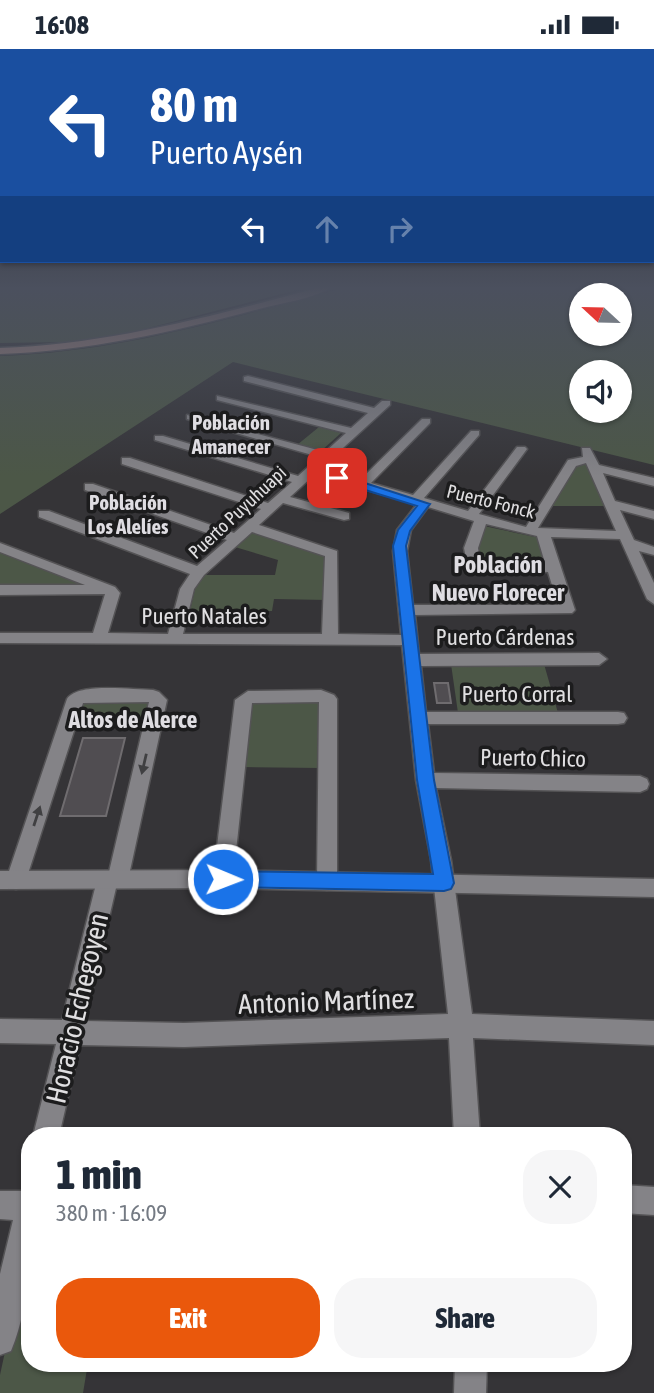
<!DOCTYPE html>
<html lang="en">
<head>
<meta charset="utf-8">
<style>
	:root { --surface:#fff; --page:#f6f6f7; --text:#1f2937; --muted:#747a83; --accent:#ea580c }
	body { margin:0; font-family:"Asap Condensed",sans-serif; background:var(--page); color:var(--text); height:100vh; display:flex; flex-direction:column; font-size:26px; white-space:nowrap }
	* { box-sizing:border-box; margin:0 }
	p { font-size:23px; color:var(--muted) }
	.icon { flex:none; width:38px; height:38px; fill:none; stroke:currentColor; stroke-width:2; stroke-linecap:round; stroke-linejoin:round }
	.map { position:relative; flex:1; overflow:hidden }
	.sheet { position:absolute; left:21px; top:1078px; width:611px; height:245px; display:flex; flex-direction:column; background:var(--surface); border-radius:28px; box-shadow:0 2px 5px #0004 }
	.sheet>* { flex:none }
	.banner { position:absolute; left:0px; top:0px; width:654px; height:214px; box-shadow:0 2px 5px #0004; background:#1a4fa0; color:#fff; overflow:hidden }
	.needle { width:46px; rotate:292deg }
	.controls { position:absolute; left:569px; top:234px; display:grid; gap:14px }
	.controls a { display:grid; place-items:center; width:63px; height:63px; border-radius:50%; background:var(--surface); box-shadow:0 2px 5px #0004; font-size:35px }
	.pin { position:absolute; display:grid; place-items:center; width:60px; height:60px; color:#fff; margin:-30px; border-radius:14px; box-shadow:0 4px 10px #0006 }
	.me { position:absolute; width:77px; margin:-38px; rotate:91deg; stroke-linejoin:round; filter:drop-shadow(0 0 5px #0008) }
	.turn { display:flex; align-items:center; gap:24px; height:147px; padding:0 35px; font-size:32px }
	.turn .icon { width:91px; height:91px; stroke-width:2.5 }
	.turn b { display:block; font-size:49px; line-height:60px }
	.lanes { display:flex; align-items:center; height:66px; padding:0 35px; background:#0003; justify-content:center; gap:35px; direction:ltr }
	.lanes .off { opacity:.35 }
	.round { display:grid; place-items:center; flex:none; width:74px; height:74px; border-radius:28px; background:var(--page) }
	.overview { display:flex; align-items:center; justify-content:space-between; height:119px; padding:0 35px }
	h1 { font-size:42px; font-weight:800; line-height:52px }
	.cta { display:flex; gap:14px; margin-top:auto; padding:14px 35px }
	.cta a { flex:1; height:80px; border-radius:28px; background:var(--accent); color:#fff; font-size:28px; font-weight:800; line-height:80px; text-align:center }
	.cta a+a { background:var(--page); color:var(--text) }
	.status { display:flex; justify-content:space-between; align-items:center; height:49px; padding:0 35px; background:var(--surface); direction:ltr }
	.status svg { height:19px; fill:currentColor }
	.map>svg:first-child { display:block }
	.green { fill:#4c5747; fill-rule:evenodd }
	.building { fill:#504d51; stroke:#6f6c6f; stroke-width:2 }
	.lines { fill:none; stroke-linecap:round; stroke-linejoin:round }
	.minor-casing { stroke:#545355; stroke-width:3 }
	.tertiary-casing { stroke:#545355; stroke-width:3 }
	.secondary-casing { stroke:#545355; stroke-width:3 }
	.minor { fill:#848387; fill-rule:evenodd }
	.tertiary { fill:#848387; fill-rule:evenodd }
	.secondary { fill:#a28580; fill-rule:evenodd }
	.oneway { fill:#404042 }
	.route { fill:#1a73e8; stroke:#114b97; stroke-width:2 }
	.labels { text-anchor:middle; stroke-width:7; stroke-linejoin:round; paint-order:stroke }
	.far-street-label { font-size:19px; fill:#e0dfe1; stroke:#1c1c1d }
	.far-neighbourhood-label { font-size:21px; font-weight:bold; fill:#dfdde2; stroke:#1c1c1d }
	.street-label { font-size:23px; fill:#e0dfe1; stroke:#1c1c1d }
	.neighbourhood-label { font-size:24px; font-weight:bold; fill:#dfdde2; stroke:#1c1c1d }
	.near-street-label { font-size:28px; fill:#e0dfe1; stroke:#1c1c1d }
</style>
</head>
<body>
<div class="status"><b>16:08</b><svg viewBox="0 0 49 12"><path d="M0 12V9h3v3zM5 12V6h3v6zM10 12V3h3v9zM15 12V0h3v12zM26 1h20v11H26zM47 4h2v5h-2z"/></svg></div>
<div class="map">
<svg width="654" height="1344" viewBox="0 0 654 1344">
	<rect width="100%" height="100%" fill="#353437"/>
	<path class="green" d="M0 239H305L125 285 67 293 0 294Z
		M343 239H654V416L233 313 0 465V307C122 303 227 270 343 239ZM581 247H620V285H581ZM581 324H620V362H581Z
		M319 378 341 384 321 402 297 396Z
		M580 414 586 416 605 457H550L573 418Z
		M484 477 540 489 549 514 481 515 474 510Z
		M252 483 328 507 327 551 274 550 272 562H190L196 536 204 526H275L278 511 235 498Z
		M0 502 85 535V537L0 539Z
		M451 615H544L558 664H458Z
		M81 652H151L147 678 72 677Z
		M251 652H320L321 719 243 718Z
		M30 1187V1314H88L83 1344H0V1326Z"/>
	<path class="building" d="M434 634H448L451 654H437Z
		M83 689H125L106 767H60Z"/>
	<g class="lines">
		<defs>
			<path id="minor" d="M248 327 374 359 382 352H390V356L320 420 360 431 422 370H430V374L371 434 413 446 471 382H479V386L424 449 468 462 517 398H525L527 400 479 465 526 478 568 411 583 408 582 399H590L599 416 654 429V437L603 424 615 452 654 462V470L620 461 634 491 654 498V506L639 502 654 534V555L647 550 620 490 551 488 575 561 572 564 415 566 419 605 599 604 607 610 599 616 421 617 426 663H618L624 664 627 669 624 674 618 675H428L434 724 640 727 647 730 649 735 647 740 640 743 436 739 451 811 472 965 654 972V996L473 989 480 1087H454L449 989 184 998 80 996 59 1087H33L56 995 0 994V970L62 971 97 831 100 824 109 823 149 653 83 654 26 831 23 838 16 840 9 838 6 831 67 650C78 633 133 641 153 641L159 643 167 651 128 831 125 838 116 839 85 972 184 974 448 965 431 811 416 731 402 596 0 594V584H93L105 545 0 546V536H85L0 503V494L115 538 120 544 108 584 168 585 180 540 190 525 39 468V462H49L197 517 227 491 85 441V435H93L234 484 261 460 122 415V409H130L268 454 292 433 155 391V387H163L298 427 319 408 187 370V366L325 403 346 384 217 351V347L351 379 368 364 244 332V328ZM586 414 616 482 538 479 576 417ZM314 426 417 455 397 481 393 502 401 586 338 585 337 502 259 476 283 454 344 471 349 470V464L290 448ZM428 458 474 472 464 499 468 519 548 523 558 556H413L407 502 411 481ZM486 475 537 487 545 514 480 512 478 499ZM252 483 325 507 322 585H183L194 540 204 526Z
				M321 641 334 646 337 650V832L334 839 327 841 320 839 317 832 319 653 252 654 233 830 230 837 223 839 216 837 213 830 235 651 248 642Z
				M623 1136 654 1138V1166L623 1164Z
				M0 1142H30C30 1196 32 1251 11 1302L0 1306V1225L13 1171 0 1170Z
				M455 1314H487L486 1344H454Z"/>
			<path id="tertiary" d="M223 821 654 830V848L223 839 0 840V822Z"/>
			<path id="secondary" d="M317 239H331C311 250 282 254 259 260 173 283 89 302 0 305V299C109 295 212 267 317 239Z"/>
		</defs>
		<use href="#minor" class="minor-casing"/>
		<use href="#tertiary" class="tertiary-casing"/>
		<use href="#secondary" class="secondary-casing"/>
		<use href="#minor" class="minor"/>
		<use href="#tertiary" class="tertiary"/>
		<use href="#secondary" class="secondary"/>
	</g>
	<defs><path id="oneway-solid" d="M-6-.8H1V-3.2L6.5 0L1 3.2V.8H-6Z" transform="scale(1.75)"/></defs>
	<g class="oneway">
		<use href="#oneway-solid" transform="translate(144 715) rotate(103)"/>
		<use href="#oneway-solid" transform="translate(37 767) rotate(-72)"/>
	</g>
	<linearGradient id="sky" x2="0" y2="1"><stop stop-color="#1d1d1e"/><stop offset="0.56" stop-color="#4b505e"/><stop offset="1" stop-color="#4b505e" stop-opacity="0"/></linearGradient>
	<rect width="654" height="427" fill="url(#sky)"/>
	<path class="route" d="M337 425 430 455 410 482 406 497 434 731 454 834 451 840 444 842 223 838 216 836 213 830 216 824 223 822 433 825 417 731 393 497 398 481 417 457 333 431 331 429Z"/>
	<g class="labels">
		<g class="far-street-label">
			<text transform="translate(491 452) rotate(14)" y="7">Puerto Fonck</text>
			<text transform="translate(237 463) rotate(-43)" y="7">Puerto Puyuhuapi</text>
		</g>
		<g class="far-neighbourhood-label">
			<text x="231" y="381">Población<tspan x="231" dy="24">Amanecer</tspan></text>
			<text x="128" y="461">Población<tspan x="128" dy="24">Los Alelíes</tspan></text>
		</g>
		<g class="street-label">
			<text x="204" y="575">Puerto Natales</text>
			<text x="505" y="596">Puerto Cárdenas</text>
			<text x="517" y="653">Puerto Corral</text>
			<text transform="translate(533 709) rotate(1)" y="8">Puerto Chico</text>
		</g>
		<g class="neighbourhood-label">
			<text x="498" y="524">Población<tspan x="498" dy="28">Nuevo Florecer</tspan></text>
			<text x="133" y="679">Altos de Alerce</text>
		</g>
		<g class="near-street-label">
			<text transform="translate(326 952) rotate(-2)" y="10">Antonio Martínez</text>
			<text transform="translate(77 959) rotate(-77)" y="10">Horacio Echegoyen</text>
		</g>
	</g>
</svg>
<div class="controls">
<a><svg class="needle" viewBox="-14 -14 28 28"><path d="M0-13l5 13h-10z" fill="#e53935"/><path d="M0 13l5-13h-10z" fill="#747a83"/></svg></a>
<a><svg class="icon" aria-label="sound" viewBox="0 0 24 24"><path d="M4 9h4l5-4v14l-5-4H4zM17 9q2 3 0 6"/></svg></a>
</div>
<div class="pin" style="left:337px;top:429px;background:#d93025"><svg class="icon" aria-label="arrive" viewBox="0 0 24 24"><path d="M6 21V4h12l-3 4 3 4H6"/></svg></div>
<svg class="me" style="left:223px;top:830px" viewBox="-20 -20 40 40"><circle r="17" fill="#1a73e8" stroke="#fff" stroke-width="3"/><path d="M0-11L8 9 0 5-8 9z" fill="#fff"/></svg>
<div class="banner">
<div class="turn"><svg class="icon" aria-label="left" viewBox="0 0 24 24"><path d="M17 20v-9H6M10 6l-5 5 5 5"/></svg><div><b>80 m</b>Puerto Aysén</div></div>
<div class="lanes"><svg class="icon" aria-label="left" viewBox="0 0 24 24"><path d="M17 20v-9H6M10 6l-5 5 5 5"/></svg><svg class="icon off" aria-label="ahead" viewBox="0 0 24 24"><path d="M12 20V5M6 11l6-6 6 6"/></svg><svg class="icon off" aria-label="right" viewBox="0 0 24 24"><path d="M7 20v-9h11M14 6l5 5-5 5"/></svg></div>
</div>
<section class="sheet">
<div class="overview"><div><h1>1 min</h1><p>380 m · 16:09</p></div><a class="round"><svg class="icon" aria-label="close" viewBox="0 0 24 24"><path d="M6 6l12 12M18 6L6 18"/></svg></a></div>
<div class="cta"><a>Exit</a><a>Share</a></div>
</section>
</div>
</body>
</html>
